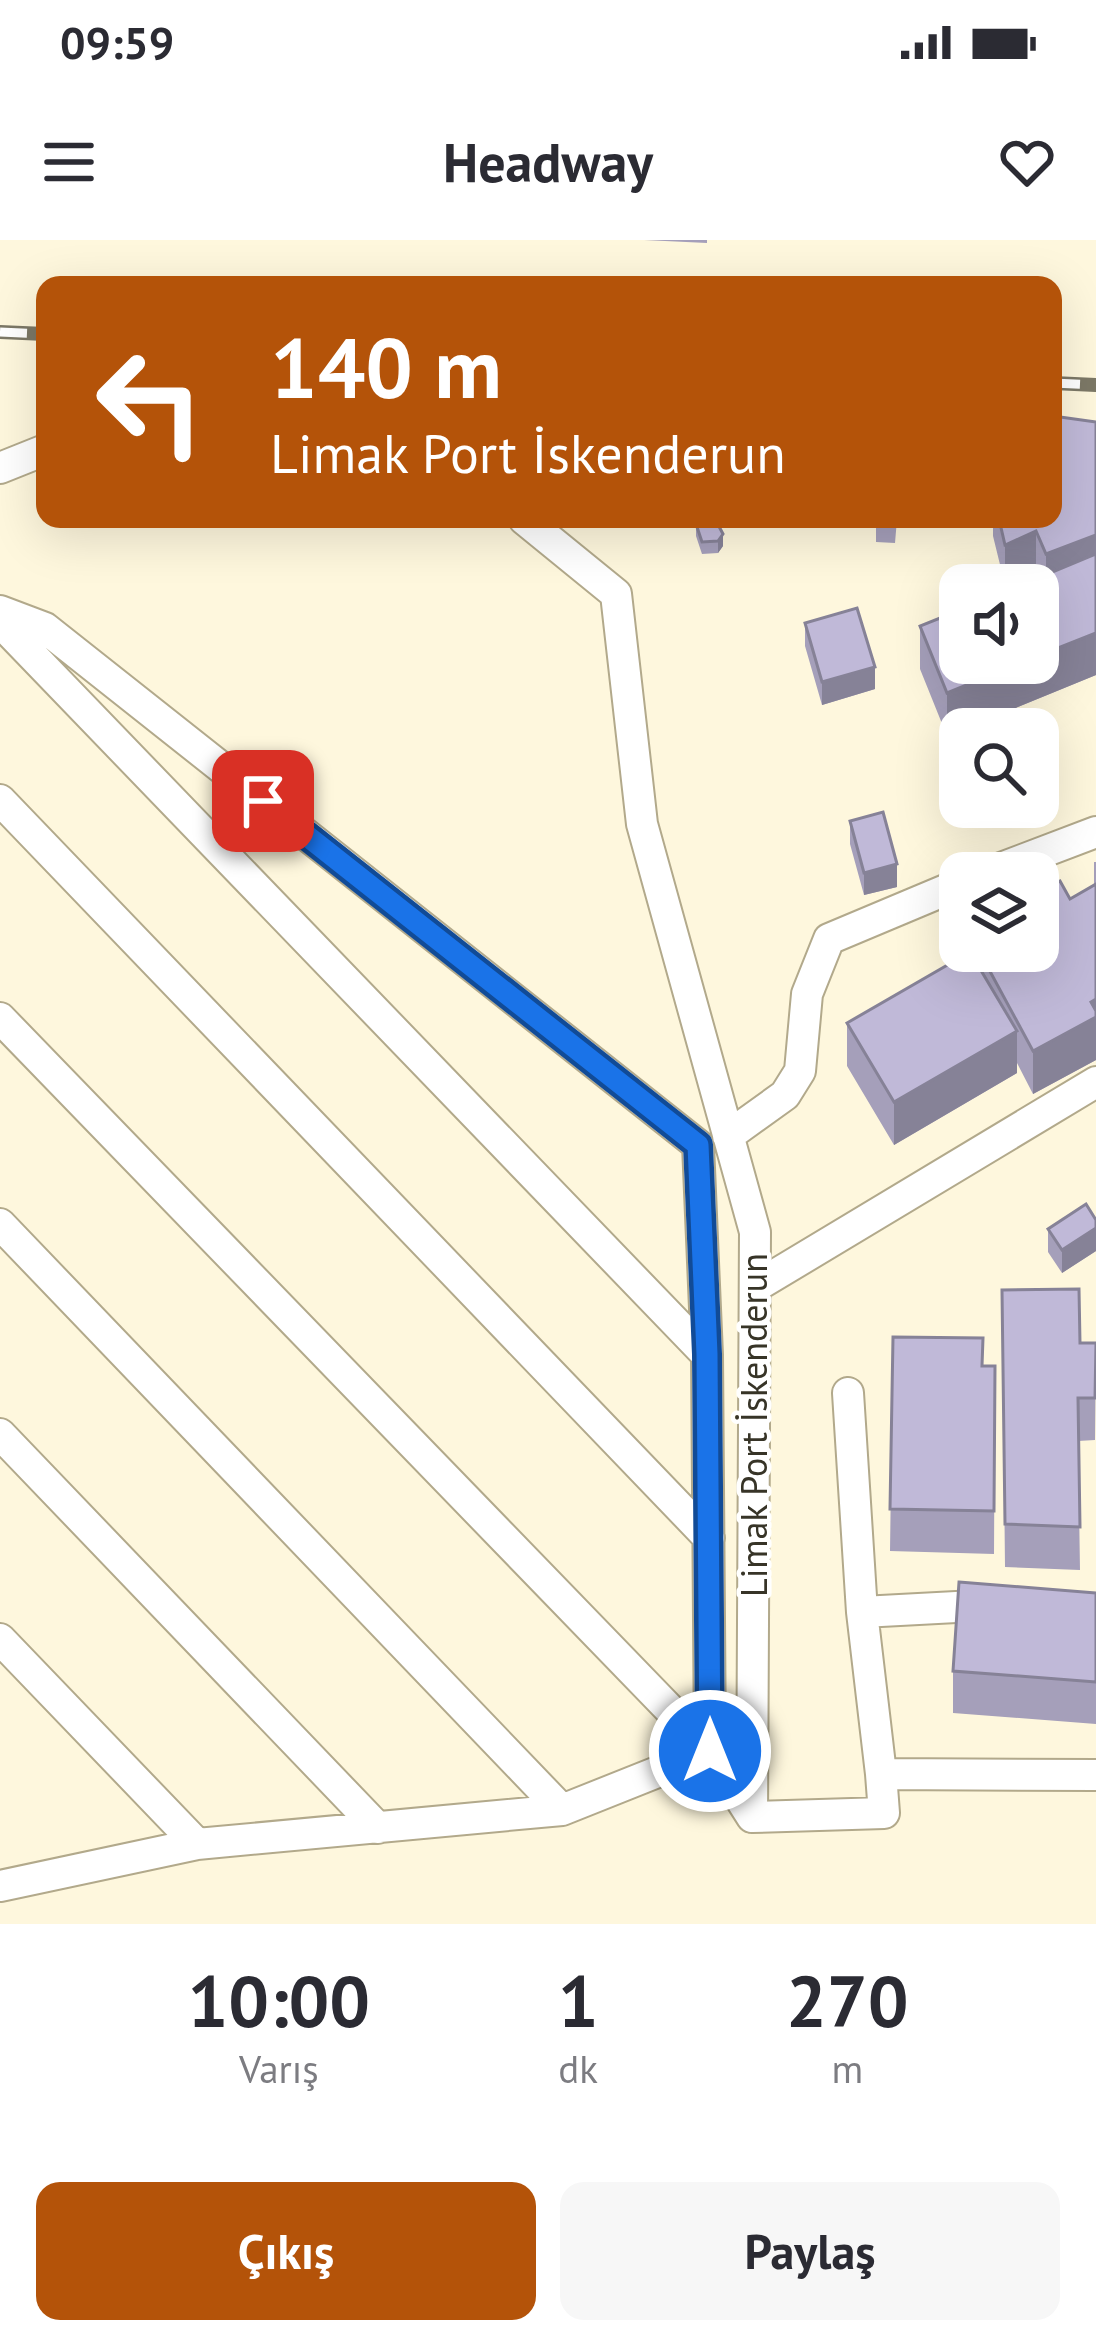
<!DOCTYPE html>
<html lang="tr">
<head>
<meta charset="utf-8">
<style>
	:root { --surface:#fff; --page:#f7f7f7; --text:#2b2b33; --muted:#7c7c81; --accent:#b45309 }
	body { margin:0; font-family:"PT Sans",sans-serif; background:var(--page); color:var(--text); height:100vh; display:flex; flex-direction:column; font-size:45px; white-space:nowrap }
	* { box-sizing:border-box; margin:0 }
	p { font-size:39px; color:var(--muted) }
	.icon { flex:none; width:66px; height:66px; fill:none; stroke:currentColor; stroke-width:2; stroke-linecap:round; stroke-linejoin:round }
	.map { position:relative; height:1684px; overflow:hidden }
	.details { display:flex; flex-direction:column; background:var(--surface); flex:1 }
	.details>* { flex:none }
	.guide { position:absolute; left:36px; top:36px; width:1026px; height:252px; border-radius:24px; box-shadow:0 12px 48px #0002; background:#b45309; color:#fff; overflow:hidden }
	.tools { position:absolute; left:939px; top:324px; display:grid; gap:24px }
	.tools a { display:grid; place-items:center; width:120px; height:120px; border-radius:24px; background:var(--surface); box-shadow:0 12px 48px #0002; font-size:60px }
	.pin { position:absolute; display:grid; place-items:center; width:102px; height:102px; color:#fff; margin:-51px; border-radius:24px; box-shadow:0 6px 18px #0006 }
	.me { position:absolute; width:132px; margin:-66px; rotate:0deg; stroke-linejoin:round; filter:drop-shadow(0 0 9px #0008) }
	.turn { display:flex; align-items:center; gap:42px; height:252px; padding:0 36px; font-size:54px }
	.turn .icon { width:156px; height:156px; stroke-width:2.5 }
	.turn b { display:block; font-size:84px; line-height:102px }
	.eta { display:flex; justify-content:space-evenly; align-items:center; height:204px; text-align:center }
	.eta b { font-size:72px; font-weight:600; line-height:84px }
	.cta { display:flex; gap:24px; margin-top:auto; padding:24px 36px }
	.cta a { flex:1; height:138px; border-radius:24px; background:var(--accent); color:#fff; font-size:48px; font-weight:600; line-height:138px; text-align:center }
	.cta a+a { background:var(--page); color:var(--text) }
	.status { display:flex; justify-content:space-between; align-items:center; height:84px; padding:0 60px; background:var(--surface); direction:ltr }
	.status svg { height:33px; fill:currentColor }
	header { display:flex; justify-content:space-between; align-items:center; height:156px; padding:0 36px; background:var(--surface); font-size:54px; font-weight:600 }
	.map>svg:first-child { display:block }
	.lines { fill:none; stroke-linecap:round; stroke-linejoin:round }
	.minor-casing { stroke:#b2a98b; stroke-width:34 }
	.minor { stroke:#fff; stroke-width:30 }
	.rail-casing { stroke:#7c7866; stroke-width:14 }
	.rail { stroke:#fff; stroke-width:9; stroke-dasharray:27; stroke-linecap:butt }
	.wall { fill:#a59fba }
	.shaded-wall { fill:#868297 }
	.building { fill:#c0b9d8; stroke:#868297; stroke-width:3 }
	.route-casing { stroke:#114b97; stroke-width:30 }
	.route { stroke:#1a73e8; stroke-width:21 }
	.labels { text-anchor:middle; stroke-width:9; stroke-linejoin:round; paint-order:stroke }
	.street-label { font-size:36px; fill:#373427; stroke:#fff }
</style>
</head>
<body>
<div class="status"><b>09:59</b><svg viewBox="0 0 49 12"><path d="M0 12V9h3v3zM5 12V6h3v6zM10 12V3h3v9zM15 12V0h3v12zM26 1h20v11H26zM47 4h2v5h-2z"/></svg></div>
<header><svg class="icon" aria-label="menu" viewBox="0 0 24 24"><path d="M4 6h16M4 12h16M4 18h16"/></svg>Headway<svg class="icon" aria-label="heart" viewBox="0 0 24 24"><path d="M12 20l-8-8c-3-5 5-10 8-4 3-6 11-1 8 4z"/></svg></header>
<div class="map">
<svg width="1096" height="1684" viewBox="0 0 1096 1684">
	<rect width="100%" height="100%" fill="#fef7dd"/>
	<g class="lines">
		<defs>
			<path id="minor" d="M0 228 45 210
				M524 279 616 354 642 584 755 992 752 1577 884 1573 881 1534
				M0 371 45 388 698 905 707 1115 710 1511 562 1570 197 1604 0 1646
				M0 382 707 1115
				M0 560 709 1298
				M988 633 1096 592
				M0 778 710 1511 752 1577
				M728 896 785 855 800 831 807 754 829 699 960 644
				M0 984 562 1570
				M755 1047 1096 842
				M848 1153 862 1372 881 1534 1096 1535
				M0 1194 378 1588
				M862 1372 994 1365
				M0 1399 197 1604"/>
		</defs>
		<use href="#minor" class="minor-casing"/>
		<use href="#minor" class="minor"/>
		<defs>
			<path id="rail" d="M0 92 45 94
				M1053 143 1096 145"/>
		</defs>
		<use href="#rail" class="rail-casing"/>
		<use href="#rail" class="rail"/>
	</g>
	<path class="wall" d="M644 0H707V3Z
		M743 279H765V282L744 281Z
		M876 279H897L895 303 876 302Z
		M993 279H1053L1096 435 947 496 920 429V386L1038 338 1036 333 1012 345H1005L993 296Z
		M696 284 723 306 718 313 702 314 696 296Z
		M805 383 875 449 822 465 805 406Z
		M850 581 897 647 864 655 850 604Z
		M1094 622H1096V820L1033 854 1017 823V833L894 905 847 826V783L968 713V711H1038L1070 659 1094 645Z
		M1096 980V1011L1062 1033 1048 1012V989Z
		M1002 1050 1080 1103H1096L1095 1200 1078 1201 1080 1330 1005 1327Z
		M893 1097 983 1126H995L994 1314 890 1311Z
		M1096 1353V1484L953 1473V1431Z"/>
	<path class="shaded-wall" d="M1036 291V333L1012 345H1005V305Z
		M723 294V306L718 313V301Z
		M1096 295V337L1046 357V314Z
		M1096 393V435L947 496V453L1021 423H1038V416Z
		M875 427V449L822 465V442Z
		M897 624V647L864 655V633Z
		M1096 759V820L1033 854V811Z
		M1017 791V833L894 905V862Z
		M1096 988V1011L1062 1033V1010Z"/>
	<path class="building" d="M1053 176 1096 182V295L1046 314 1036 291 1005 305 999 279H1053Z
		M707 279H715L723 294 718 301 702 302 696 284Z
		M1096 314V393L1038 416V345H1021Z
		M857 368 875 427 822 442 805 383Z
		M960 370V423H1021L947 453 920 386Z
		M883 572 897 624 864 633 850 581Z
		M1060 641 1070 659 1096 644V759L1091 762 1096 771V777L1033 811 979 711H1038V653Z
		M970 712 1017 791 894 862 847 783Z
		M1086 964 1096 980V988L1062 1010 1048 989Z
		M1079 1049 1080 1103H1096L1095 1158H1078L1080 1287 1005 1284 1002 1050Z
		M893 1097 983 1098 982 1126H995L994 1271 890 1269Z
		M959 1342 1096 1353V1442L953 1431Z"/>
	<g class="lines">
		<defs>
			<path id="route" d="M263 561 698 905 707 1114 710 1511"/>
		</defs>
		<use href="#route" class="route-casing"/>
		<use href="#route" class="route"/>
	</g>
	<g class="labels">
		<g class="street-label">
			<text transform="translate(754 1185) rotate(-90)" y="13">Limak Port İskenderun</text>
		</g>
	</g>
</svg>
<div class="tools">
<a><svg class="icon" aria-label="sound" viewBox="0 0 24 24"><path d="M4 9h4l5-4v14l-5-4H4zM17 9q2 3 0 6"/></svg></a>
<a><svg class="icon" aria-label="search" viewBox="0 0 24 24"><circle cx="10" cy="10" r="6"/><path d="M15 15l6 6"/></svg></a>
<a><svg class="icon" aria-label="layers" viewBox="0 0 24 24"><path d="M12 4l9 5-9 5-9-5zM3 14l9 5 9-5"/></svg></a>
</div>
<div class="pin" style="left:263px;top:561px;background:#d93025"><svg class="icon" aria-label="arrive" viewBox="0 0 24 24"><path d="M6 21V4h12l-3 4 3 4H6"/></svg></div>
<svg class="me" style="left:710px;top:1511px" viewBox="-20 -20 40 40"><circle r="17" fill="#1a73e8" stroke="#fff" stroke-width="3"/><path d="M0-11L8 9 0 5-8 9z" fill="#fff"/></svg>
<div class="guide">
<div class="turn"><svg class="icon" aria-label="left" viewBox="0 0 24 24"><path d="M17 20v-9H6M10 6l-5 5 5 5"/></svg><div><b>140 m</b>Limak Port İskenderun</div></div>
</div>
</div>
<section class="details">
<div class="eta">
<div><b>10:00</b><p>Varış</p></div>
<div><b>1</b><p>dk</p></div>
<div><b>270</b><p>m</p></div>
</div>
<div class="cta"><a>Çıkış</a><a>Paylaş</a></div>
</section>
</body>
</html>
